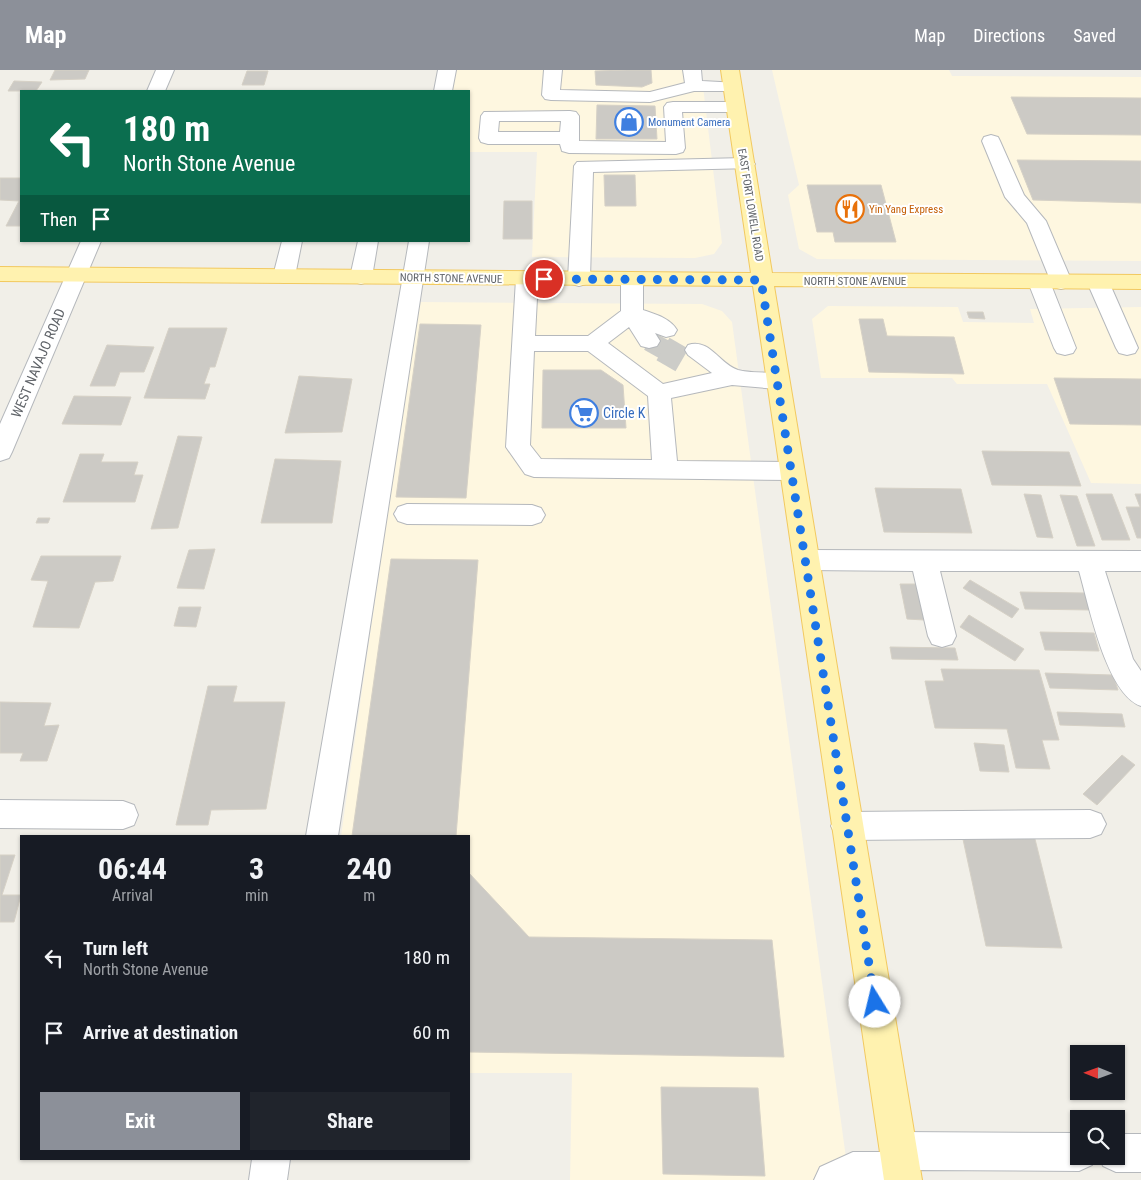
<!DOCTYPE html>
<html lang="en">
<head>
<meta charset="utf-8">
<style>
	:root { --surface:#171b24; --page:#20242c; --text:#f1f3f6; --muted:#9ea1a6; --accent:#8c9099 }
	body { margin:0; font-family:"Roboto Condensed",sans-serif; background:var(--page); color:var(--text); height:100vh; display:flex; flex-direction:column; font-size:19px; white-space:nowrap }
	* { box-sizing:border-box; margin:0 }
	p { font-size:16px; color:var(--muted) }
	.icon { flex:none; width:28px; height:28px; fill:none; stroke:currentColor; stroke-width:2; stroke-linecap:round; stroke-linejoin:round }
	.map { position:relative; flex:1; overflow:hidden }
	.panel { position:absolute; left:20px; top:765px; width:450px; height:325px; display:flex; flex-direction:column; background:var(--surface); border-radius:0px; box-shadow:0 1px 4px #0004 }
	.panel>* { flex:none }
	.top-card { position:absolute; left:20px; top:20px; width:450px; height:152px; border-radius:0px; box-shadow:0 1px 4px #0004; background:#0b6e4f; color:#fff; overflow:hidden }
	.needle { width:32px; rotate:271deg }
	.controls { position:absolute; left:1070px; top:975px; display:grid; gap:10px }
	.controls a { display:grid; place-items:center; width:55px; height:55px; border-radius:0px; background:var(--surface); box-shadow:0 1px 4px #0004; font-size:25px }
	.pin { position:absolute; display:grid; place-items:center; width:42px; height:42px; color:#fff; margin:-21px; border:2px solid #fff; border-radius:50%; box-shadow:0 1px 5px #0007 }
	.me { position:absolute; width:55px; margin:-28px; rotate:351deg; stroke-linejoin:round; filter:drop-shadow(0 0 4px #0008) }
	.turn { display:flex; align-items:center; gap:18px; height:105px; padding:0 20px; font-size:22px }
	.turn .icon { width:65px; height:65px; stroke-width:2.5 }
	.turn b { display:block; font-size:35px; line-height:42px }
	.then { display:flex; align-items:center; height:48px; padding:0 20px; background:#0003; gap:10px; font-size:19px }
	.eta { display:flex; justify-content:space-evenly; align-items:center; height:85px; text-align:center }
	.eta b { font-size:30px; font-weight:700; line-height:35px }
	.primary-button { display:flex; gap:10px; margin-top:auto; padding:10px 20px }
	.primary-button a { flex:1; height:58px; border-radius:0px; background:var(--accent); color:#fff; font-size:20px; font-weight:700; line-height:58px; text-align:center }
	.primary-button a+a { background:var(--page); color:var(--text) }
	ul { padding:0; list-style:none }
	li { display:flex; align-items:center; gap:15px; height:75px; padding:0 20px }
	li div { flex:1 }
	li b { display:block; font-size:19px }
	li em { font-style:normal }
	header { display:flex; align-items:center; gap:30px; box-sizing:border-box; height:70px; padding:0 25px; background:var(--accent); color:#fff }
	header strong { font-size:24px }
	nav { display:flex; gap:28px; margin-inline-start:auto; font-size:18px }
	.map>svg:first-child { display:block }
	.commercial { fill:#fef7e0 }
	.building { fill:#cccac5; stroke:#d6d1c6 }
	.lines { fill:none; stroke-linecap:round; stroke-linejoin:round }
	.minor-tunnel-far1 { stroke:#ccccc8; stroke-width:20; stroke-dasharray:20 10; stroke-linecap:butt }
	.minor-tunnel { stroke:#ccccc8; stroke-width:26; stroke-dasharray:26 12; stroke-linecap:butt }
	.minor-casing { stroke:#b5b8bc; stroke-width:2 }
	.major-casing { stroke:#f2c960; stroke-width:2 }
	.minor { fill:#fff; fill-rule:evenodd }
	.major { fill:#fff2af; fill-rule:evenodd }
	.route { stroke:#1a73e8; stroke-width:9; stroke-dasharray:0 16.2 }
	.labels { text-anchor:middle; stroke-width:4; stroke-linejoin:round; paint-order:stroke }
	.far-shop-label { font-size:11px; fill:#366cbe; stroke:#fff; text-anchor:start }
	.far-street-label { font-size:11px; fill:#5f6368; stroke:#fff }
	.far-food-label { font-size:11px; fill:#c56008; stroke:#fff; text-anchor:start }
	.street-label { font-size:14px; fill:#5f6368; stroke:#fff }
	.shop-label { font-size:14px; fill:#366cbe; stroke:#fff; text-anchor:start }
</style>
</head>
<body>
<header>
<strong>Map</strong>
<nav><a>Map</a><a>Directions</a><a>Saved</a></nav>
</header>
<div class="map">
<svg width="1141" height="1110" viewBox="0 0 1141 1110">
	<rect width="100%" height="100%" fill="#f1efe8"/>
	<path class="commercial" d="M452 0H701L722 173 714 184 695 188 532 187 537 82H469V21H449Z
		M772 0H949L952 6 1141 7V191L817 189 799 179 788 125 799 115Z
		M418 232 702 234 722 241 732 252 849 1110H570L572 1003H469V766H341Z
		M828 236 958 237 963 252 1034 253 1030 239 1141 237V414L1091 413 1047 314H957L952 308H821L812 249Z"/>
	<path class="building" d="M55 0H89L85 9 50 10Z
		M627 0H651L652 13 642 17 596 15 595 1Z
		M247 1H268L264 15H242Z
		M14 11 42 12 36 21H8Z
		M1011 27 1141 28V65L1027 64Z
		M597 35 655 36 657 69H596Z
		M1017 90 1141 91V133L1033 130Z
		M604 105H635L636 136H605Z
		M0 108H21V156H6L19 131 0 130Z
		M807 115H881L896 172H835L833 162H817Z
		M504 131H532V169H503Z
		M967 242H983L985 249 969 248Z
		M859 249H883L887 266 954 267 964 304 869 302Z
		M420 254 481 255 466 428 396 427Z
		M169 258H227L215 297H210L204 314H210L205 329 144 328Z
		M107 275 154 277 144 302H120L115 316H90Z
		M543 300H601L623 315 626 358H542Z
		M299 306 352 309 342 362 285 363Z
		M1054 308 1141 309V355L1070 354Z
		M74 326 131 327 121 355 62 354Z
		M178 366 202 367 178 458 151 459Z
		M982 381 1069 382 1081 416 992 415Z
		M80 384H104L101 392H138L134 405H143L135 432H63Z
		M275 389 341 391 332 453H261Z
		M875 418 961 419 972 463 884 462Z
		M1024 424 1041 425 1053 468 1037 467Z
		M1086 424H1112L1130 470H1102Z
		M1135 424H1141V468H1137L1126 437H1140Z
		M1060 425 1077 426 1095 476H1077Z
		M38 448H50L48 453H36Z
		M215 479 204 519 177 518 189 480Z
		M41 486H121L113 511 95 512 79 558 33 557 48 511 31 510Z
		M391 489 478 490 456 766H352Z
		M970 510 1019 539 1012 548 963 518Z
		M900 514H916L924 550 907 549Z
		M1020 522 1085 523 1091 540 1025 539Z
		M179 537H201L196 557 174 556Z
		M969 545 1024 579 1015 591 960 557Z
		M1040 562 1094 563 1099 581 1045 580Z
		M890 577 955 578 958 590 892 589Z
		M941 599 1039 600 1059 670H1042L1050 699 1016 698 1007 659 935 658 925 611H944Z
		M1045 603 1113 605 1118 620 1050 618Z
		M208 616H237L233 632H285L266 739 211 740 208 755H176Z
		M0 632 51 633 44 656 59 655 47 691H20L23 683H0Z
		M1057 642 1122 644 1125 657 1060 655Z
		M974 673 1004 675 1009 702 980 701Z
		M1122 685 1135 695 1097 735 1083 724Z
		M961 760 1033 761 1062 878 986 876Z
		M0 785H15L2 825H21L14 852H0Z
		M469 803 529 867 772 870 784 987 469 982Z
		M661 1017 758 1018 765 1106 663 1104Z"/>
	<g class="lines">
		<path class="minor-tunnel-far1" d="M649 271 665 280"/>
		<path class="minor-tunnel" d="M663 279 682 290"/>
		<defs>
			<path id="minor" d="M156 0H174L165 21H147Z
				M438 0H456L452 21H434Z
				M544 0H562L560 20 650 22 685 13 683 0H701L702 11 738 13 741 17 738 21H694L650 32 551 30 545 29 542 25Z
				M673 32H735L741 33 744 37 741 41 735 42H682L685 78 683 82 676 84 569 83 562 81 560 74H488L481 72 479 68 481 46 484 42 570 41 576 42 579 46V71L666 72 664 37 667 33ZM499 51H561L560 62H498Z
				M991 65 998 67 1000 71 1024 125 1046 151 1072 212 1069 217 1061 219 1053 217 1027 153 1005 127 982 71 984 67Z
				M745 88 752 90 755 94 752 98 593 102 590 209 586 214 579 216 572 214 568 209 574 96 577 92Z
				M81 171H101L12 382 9 388 0 391V354Z
				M282 171H302L295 206 291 211 284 213 277 211 273 206Z
				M358 171H378L372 207 368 212 361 214 354 212 350 207Z
				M409 171H429L338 766H306Z
				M527 202 534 204 538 209 535 266H588L621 241V210L625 205 632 203 639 205 643 210V240C655 244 670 248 677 260L674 265 666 267 655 263 660 271 657 276 649 278 641 276 629 257 608 273 663 314 712 303 688 285 685 280 688 275C710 268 719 294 738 300 753 304 770 301 785 305L789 311 785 317 777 319 732 315 671 328 677 391 791 392 800 395 803 401 800 407 791 410 534 407 525 404 506 377 516 209 520 204ZM534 281H588L648 326 652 390 541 389 530 375Z
				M1039 205 1047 207 1050 212 1076 278 1073 283 1065 285 1057 283 1054 278 1028 212 1031 207Z
				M1098 205 1106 207 1109 212 1138 278 1135 283 1127 285 1119 283 1116 278 1087 212 1090 207Z
				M407 434 532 435 541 438 545 445 541 452 532 455 407 454 398 451 394 444 398 437Z
				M806 480 1141 481V501H1105L1133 589 1141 601V636C1106 624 1089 535 1079 501H940L956 566 952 574 942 577 932 574 928 566 913 501 806 500 797 497 793 490 797 483Z
				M0 730 123 731 134 735 138 745 134 755 123 759 0 758Z
				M1090 740 1101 744 1106 754 1101 764 1090 768 847 770 836 766 831 756 836 746 847 742Z
				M898 1062 1079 1063V1086H1096L1092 1095 1079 1101 919 1100 916 1110H814L820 1097 853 1082H880L885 1068Z
				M1116 1064H1141V1102H1116L1103 1096 1099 1086H1116Z
				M252 1089H290L287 1110H249Z"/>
			<path id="major" d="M721 0H739L772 203 1141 205V219L774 216 922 1110H884L753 216 0 211V197L751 203Z"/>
		</defs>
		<use href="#minor" class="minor-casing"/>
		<use href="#major" class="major-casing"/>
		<use href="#minor" class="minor"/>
		<use href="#major" class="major"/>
	</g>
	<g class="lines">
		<path class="route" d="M544 209 761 210 875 932"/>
	</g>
	<defs>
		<symbol id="shop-ring" viewBox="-11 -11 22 22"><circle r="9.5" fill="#fff" stroke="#3f7fe0" stroke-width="1.5"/><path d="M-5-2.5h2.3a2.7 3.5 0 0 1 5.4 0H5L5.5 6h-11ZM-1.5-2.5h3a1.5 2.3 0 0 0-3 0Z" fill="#3f7fe0"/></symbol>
		<symbol id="restaurant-ring" viewBox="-11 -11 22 22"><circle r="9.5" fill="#fff" stroke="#e8710a" stroke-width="1.5"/><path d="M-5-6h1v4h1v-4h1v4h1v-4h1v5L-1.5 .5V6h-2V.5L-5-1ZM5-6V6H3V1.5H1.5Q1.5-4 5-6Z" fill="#e8710a"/></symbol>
		<symbol id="supermarket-ring" viewBox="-11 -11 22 22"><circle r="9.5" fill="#fff" stroke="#3f7fe0" stroke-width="1.5"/><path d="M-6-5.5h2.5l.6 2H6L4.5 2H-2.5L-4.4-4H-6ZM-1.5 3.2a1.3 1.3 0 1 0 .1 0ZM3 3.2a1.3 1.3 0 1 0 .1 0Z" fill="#3f7fe0"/></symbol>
	</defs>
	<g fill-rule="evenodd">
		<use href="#shop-ring" x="613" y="36" width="32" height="32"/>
		<use href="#restaurant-ring" x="834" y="123" width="32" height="32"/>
		<use href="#supermarket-ring" x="568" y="327" width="32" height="32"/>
	</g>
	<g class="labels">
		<g class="far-shop-label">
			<text x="648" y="56">Monument Camera</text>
		</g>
		<g class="far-street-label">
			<text transform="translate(751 135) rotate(81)" y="4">EAST FORT LOWELL ROAD</text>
			<text transform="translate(451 208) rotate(1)" y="4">NORTH STONE AVENUE</text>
			<text x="855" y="215">NORTH STONE AVENUE</text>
		</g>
		<g class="far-food-label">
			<text x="869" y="143">Yin Yang Express</text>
		</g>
		<g class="street-label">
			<text transform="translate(38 293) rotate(-67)" y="5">WEST NAVAJO ROAD</text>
		</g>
		<g class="shop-label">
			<text x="603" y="348">Circle K</text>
		</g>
	</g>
</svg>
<div class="controls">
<a><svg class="needle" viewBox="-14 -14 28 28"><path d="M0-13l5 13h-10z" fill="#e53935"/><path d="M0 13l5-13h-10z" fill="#9ea1a6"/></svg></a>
<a><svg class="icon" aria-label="search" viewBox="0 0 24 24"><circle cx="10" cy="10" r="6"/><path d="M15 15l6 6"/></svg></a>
</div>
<div class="pin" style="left:544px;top:209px;background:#d93025"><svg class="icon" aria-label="arrive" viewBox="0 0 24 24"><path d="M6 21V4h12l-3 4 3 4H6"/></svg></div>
<svg class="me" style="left:875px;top:932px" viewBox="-20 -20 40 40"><circle r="19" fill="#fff"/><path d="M0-13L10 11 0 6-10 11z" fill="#1a73e8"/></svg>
<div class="top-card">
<div class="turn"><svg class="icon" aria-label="left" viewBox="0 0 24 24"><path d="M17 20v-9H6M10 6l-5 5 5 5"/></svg><div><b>180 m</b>North Stone Avenue</div></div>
<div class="then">Then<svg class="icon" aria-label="arrive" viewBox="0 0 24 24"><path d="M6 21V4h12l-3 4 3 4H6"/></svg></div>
</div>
<section class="panel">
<div class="eta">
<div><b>06:44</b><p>Arrival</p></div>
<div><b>3</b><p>min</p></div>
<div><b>240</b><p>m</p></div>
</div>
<ul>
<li><svg class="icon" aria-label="left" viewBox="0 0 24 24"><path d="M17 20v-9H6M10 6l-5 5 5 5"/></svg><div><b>Turn left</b><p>North Stone Avenue</p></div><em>180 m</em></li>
<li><svg class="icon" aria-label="arrive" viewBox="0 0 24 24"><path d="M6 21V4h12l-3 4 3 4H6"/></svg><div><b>Arrive at destination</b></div><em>60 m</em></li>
</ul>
<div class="primary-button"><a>Exit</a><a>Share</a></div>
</section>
</div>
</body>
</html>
